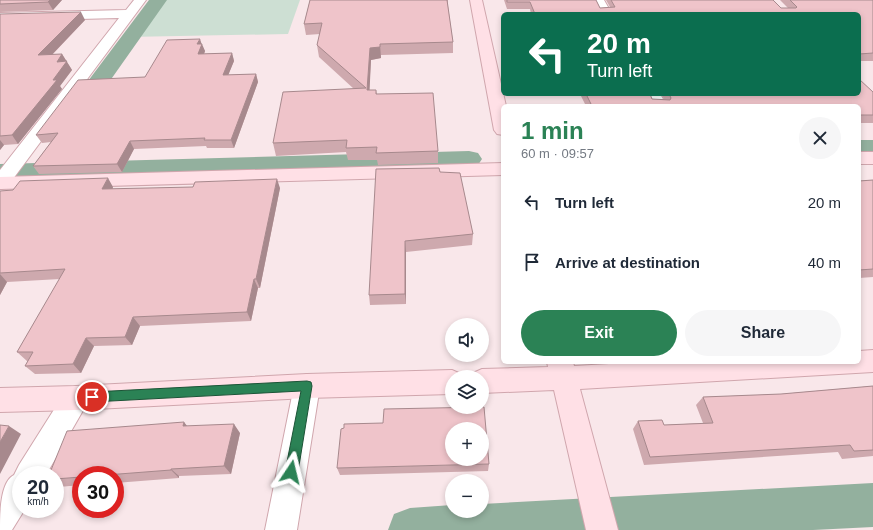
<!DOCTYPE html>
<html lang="en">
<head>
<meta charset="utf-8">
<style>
	:root { --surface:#fff; --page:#f6f6f7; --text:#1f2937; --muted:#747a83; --accent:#2b8255 }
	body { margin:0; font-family:Arial,sans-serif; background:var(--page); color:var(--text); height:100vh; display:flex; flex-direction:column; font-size:15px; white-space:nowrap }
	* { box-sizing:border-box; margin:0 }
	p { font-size:13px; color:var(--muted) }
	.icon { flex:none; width:22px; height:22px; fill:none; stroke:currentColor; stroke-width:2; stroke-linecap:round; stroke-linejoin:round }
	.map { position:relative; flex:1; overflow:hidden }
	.side { position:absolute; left:501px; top:104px; width:360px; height:260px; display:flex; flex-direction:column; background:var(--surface); border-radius:6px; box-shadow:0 2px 6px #0003 }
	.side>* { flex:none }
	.banner { position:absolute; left:501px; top:12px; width:360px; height:84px; border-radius:6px; box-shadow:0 2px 6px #0003; background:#0b6e4f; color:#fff; overflow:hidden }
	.buttons { position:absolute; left:445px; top:318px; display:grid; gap:8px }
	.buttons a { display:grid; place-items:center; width:44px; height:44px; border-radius:50%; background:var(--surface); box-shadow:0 2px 6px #0003; font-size:20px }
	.speed { position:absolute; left:12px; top:466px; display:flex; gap:8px; font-size:20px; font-weight:700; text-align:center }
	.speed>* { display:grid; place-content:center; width:52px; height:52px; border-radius:50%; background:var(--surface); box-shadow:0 2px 6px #0003; line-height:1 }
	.speed small { font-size:10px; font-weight:400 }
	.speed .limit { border:6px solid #d22; background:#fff; color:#111 }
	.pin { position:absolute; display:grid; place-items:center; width:34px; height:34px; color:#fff; margin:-17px; border:2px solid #fff; border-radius:50%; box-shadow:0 1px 4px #0007 }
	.me { position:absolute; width:44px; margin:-22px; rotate:10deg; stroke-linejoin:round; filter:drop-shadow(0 0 3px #0008) }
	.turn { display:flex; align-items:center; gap:14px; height:84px; padding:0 20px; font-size:18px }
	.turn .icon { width:52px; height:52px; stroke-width:2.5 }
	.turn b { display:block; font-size:28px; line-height:34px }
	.round { display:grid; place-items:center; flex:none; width:42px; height:42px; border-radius:21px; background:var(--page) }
	.headline { display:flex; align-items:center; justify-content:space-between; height:68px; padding:0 20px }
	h1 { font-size:24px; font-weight:700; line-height:30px; color:var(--accent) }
	.cta { display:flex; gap:8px; margin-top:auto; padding:8px 20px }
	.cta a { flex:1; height:46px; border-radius:24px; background:var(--accent); color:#fff; font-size:16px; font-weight:700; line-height:46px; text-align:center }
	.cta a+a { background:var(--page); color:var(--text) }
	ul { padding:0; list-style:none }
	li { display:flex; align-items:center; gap:12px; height:60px; padding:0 20px }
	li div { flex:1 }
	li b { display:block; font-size:15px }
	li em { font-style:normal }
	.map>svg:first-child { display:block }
	.green { fill:#cddfd3 }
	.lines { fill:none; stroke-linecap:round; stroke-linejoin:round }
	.canal { fill:#93b09e; fill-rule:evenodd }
	.street-casing { stroke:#d0a6ad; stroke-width:2 }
	.secondary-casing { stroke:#d0a6ad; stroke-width:2 }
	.street { fill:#fff; fill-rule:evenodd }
	.secondary { fill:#ffe0e6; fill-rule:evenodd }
	.wall { fill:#cea9ae }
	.shaded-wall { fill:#a7898d }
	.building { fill:#efc4ca; stroke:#a7898d; fill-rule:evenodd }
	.route { fill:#2b8255; stroke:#1c5437 }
</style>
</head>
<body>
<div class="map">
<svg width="873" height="530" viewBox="0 0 873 530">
	<rect width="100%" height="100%" fill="#f9e7ea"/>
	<path class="green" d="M156 0H300L288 34 128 37Z"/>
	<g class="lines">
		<path class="canal" d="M149 0H167L83 119 75 121 67 119 63 114 67 109Z
			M859 140H873V156H859Z
			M469 151 478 153 482 159 478 165 469 167 0 180V164Z
			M873 483V527L813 530H388L394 514 410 508 452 505V511H482V504Z"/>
		<defs>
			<path id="street" d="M134 0H146L7 187 0 189V170L119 18 0 21V13L126 10Z
				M592 0H604L612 14H600Z
				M644 94H660L667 106H651Z
				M307 374 316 378 320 386 297 530H265L294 386 298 378Z
				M76 386 85 389 89 398 85 407 46 475H21V509H25L12 530H0C0 514 0 482 14 475L19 465 67 389Z"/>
			<path id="secondary" d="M470 0H482L506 106H503V135L497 134 494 130Z
				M859 152H873V164H859Z
				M503 163V175L0 189V177Z
				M873 350V372L580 389 618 530H586L554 390 482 393V377H471L473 373 482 369 548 367 547 362H573L574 366 644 362H859V351Z
				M452 370 461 374 463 377H452V394L307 398 76 410 0 412V388L76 386 307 374Z"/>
		</defs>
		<use href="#street" class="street-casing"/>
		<use href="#secondary" class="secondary-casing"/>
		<use href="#street" class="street"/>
		<use href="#secondary" class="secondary"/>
	</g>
	<path class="wall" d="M0 0H62L53 10 0 12Z
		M310 0H448V6L453 42V53L381 55V58L371 60 369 90H376L377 94 438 151V163L378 165 377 160H348L346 152 276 156 273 143 354 89 319 57 317 45 320 34 306 35 304 24Z
		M504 0H596L600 8 610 7 606 0H773L781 8H788L780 0H873V61H859V14H531L530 9H507Z
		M0 14 85 20 52 55 62 54 72 70 60 86 62 89 18 144 4 145 0 150Z
		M201 44 205 51 204 54 232 53 234 61 228 75 256 74 258 82 234 148H207L206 146 134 149 122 172 39 174 33 166 51 142 42 143 36 135 145 77Z
		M873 92V123H859V106H586L580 94H650L652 99H664L661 94H859Z
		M440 172 473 234 472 245 406 252V304L370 305 369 295Z
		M873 180V277L859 278V181Z
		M113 187V189L280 188 260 288H258L251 321 140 326 132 345 94 346 81 373 35 374 25 366 28 361H27L17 352 60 279 7 282 0 295V191Z
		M873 386V456L842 459 838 452 644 465 633 429 638 421 664 425 703 423 696 405 703 397 781 394Z
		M187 426 240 433 231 474 179 476V478L115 483V475H81V485L59 487 55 484V475Z
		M489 464 488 471 340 475 337 468Z"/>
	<path class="shaded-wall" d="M50 0H62L53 10 48 2Z
		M81 12 85 20 43 64 38 55Z
		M200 39 202 45V44L205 51 201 62 198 54 197 44Z
		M380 44 381 58 371 60 369 102 367 90 370 48Z
		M232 53 234 61 225 83 223 75Z
		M62 54 72 70 60 86 62 89 18 144 12 135 53 80 57 62Z
		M256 74 258 82 234 148 231 140Z
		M0 140 4 145 0 150Z
		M130 141 134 149 122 172 117 164Z
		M108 178 113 187 108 198 102 189Z
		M277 179 280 188 260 288 256 279Z
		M405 241 406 252V304L405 294Z
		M0 274 7 282 0 295Z
		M254 279 258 288 251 321 247 312Z
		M133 317 140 326 132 345 125 337Z
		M86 338 94 346 81 373 73 364Z
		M184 422 191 431 183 426Z
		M234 424 240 433 231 474 224 466Z
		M9 426 21 434 0 474V442Z
		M171 469 179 476V478L171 470Z"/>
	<path class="building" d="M0 0H50L48 2 0 4Z
		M310 0H447L453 42 380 44V47L370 48 367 90H376V94L433 93 438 151 376 153 377 147 346 148 347 140 273 143 283 92 366 88 317 45 322 23 304 24Z
		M507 0H596L600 8 615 7 611 0H773L781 8H796L797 7 790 0H873V53L859 54V14H535L530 2H507Z
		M81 12 38 55 62 54 57 62 67 61 53 80H57L12 135 0 136V14Z
		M200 39 197 44H202L198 54 232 53 223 75 256 74 231 140H204L205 138 130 141 117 164 33 166 58 133 36 135 78 80 145 77 167 40Z
		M859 79 873 92V115H859V106H592L586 94H650L652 99 670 100 671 98 669 94H859Z
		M439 168 440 172 460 173 473 234 405 241V294L369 295 376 169Z
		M108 178 102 189 193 187 195 182 277 179 256 279H254L247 312 133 317 125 337 86 338 73 364 25 366 33 352H17L65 269 0 273V191L13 190 20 181Z
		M873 180V269L859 270V181Z
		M873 386V450L854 451 850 445 650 457 638 421 662 420 664 425 713 423 703 397 781 394Z
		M484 407 489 464 337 468 341 429 344 428V424L383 423 384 409ZM452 429H482V459H452Z
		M184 422 183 426 234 424 224 466 171 469V470L106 475H81V477L55 479V475H49L67 431Z
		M0 425 9 426 0 442Z"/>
	<path class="route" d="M307 381 311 382 312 386 298 472 296 476 291 478 287 476 285 472 301 391 92 402 88 401 86 397 88 394 92 392Z"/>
</svg>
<div class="buttons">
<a><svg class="icon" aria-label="sound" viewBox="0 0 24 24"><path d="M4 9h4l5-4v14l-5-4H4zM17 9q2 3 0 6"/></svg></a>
<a><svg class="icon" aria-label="layers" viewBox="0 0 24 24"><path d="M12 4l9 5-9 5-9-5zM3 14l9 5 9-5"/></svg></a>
<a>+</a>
<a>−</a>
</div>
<div class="speed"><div>20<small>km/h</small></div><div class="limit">30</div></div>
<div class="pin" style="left:92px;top:397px;background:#d93025"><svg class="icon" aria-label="arrive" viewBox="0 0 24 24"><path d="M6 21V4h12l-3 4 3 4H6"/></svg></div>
<svg class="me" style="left:291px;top:472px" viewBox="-20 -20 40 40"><path d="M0-17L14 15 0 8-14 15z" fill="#2b8255" stroke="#fff" stroke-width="4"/></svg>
<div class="banner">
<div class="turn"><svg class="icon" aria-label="left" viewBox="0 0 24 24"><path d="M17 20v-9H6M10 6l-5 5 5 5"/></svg><div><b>20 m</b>Turn left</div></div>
</div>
<section class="side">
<div class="headline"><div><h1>1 min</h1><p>60 m · 09:57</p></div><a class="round"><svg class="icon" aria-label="close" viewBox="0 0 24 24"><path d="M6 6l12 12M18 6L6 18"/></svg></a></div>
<ul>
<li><svg class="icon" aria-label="left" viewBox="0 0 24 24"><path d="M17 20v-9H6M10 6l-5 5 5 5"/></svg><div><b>Turn left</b></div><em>20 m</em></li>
<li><svg class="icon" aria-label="arrive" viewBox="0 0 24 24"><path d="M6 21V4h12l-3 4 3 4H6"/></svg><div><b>Arrive at destination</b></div><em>40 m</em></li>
</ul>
<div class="cta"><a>Exit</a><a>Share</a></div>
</section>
</div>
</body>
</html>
